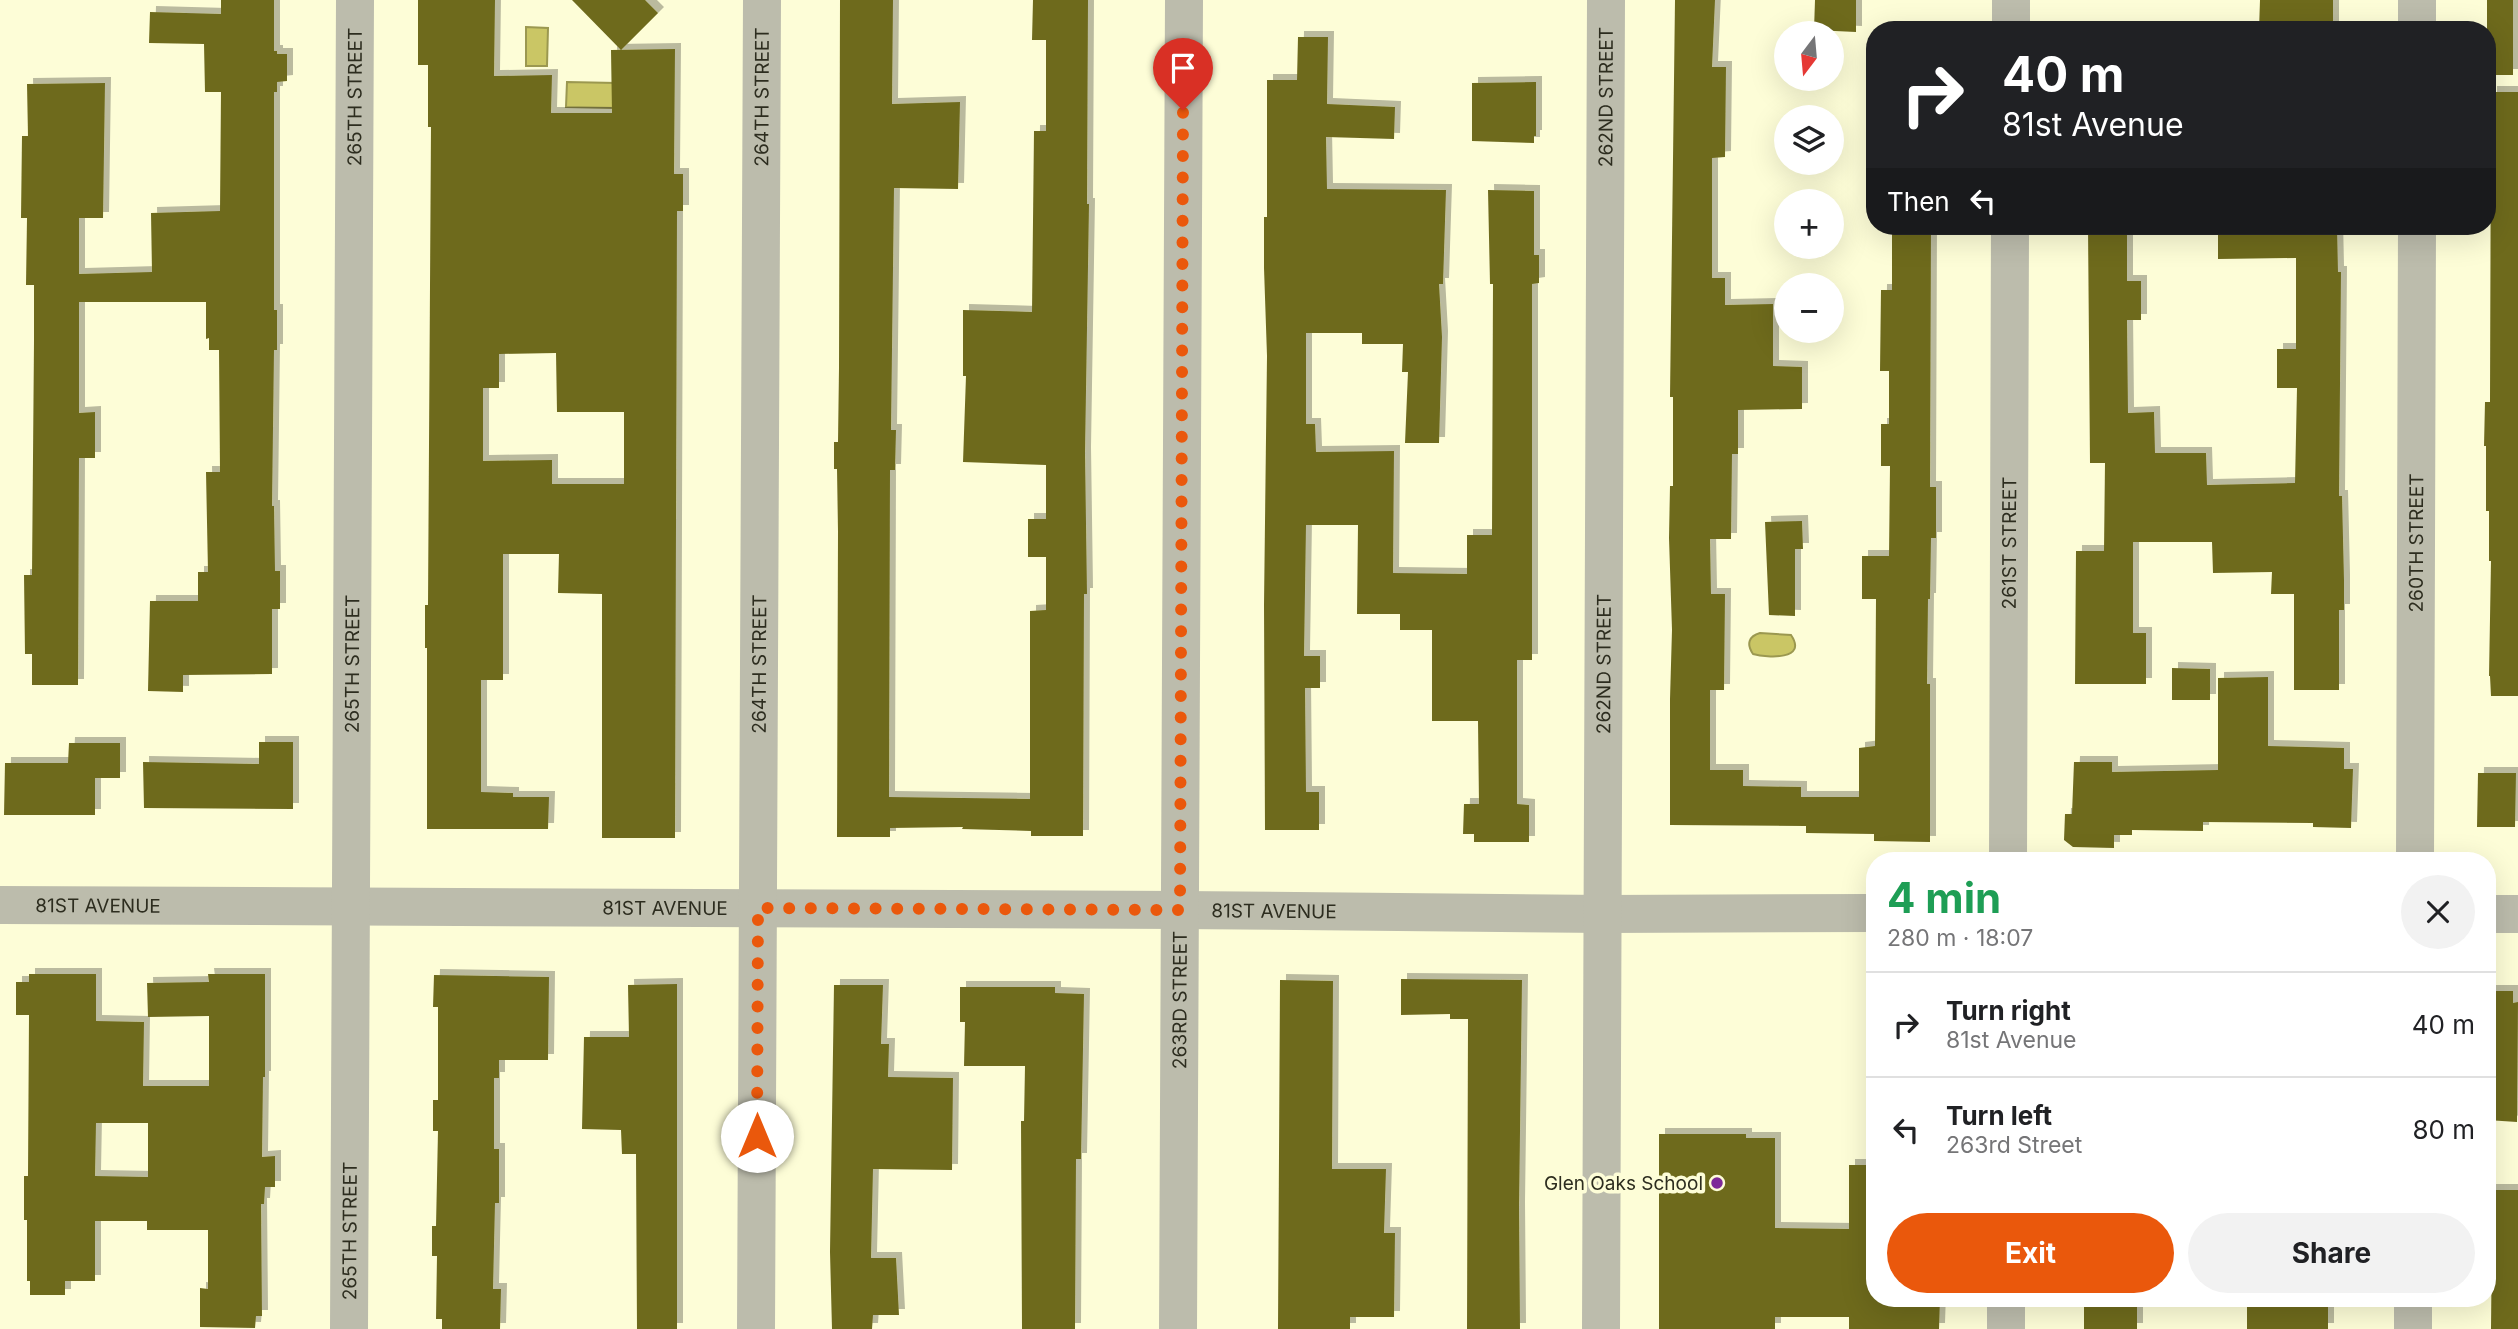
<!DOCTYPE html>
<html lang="en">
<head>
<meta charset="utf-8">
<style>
	:root { --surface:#fff; --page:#f2f2f2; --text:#202124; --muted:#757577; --line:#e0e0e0; --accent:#ea580c }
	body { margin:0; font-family:Inter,sans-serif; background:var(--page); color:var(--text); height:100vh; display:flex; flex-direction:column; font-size:26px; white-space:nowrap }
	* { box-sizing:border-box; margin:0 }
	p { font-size:23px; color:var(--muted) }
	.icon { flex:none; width:38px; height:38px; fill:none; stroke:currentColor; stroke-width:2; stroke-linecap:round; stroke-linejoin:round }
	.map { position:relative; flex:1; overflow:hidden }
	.details { position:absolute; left:1866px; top:852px; width:630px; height:455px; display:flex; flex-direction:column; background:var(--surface); border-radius:28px; box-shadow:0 7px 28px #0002 }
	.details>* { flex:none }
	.top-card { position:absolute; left:1866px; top:21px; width:630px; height:214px; border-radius:28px; box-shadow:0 7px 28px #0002; background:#202124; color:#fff; overflow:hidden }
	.needle { width:46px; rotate:196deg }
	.controls { position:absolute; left:1774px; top:21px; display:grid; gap:14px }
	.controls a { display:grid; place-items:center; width:70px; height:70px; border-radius:50%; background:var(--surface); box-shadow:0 7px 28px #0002; font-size:35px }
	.pin { position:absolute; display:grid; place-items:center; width:60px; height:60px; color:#fff; margin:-72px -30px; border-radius:50% 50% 50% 0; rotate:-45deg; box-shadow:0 0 7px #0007 }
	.pin .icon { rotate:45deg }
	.me { position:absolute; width:77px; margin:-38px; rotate:0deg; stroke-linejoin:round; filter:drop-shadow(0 0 5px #0008) }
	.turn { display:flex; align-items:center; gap:24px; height:147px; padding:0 21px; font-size:32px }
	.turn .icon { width:91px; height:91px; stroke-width:2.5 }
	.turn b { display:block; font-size:49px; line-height:60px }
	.then { display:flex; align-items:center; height:66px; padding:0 21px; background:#0003; gap:14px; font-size:26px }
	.round { display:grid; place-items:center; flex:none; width:74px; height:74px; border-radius:37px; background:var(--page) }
	.headline { display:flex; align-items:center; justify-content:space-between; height:119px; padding:0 21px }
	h1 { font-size:42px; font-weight:700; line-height:52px; color:#1e9e55 }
	.cta { display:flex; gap:14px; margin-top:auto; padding:14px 21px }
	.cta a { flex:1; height:80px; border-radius:42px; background:var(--accent); color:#fff; font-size:28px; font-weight:700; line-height:80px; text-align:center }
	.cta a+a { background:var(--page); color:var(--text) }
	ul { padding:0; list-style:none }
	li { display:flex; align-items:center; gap:21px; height:105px; padding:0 21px; border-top:2px solid var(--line) }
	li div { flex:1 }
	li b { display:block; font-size:26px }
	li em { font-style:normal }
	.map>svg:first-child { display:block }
	.water { fill:#cac665; stroke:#9b9850; stroke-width:2 }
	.building { fill:#6e6a1d; fill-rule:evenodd; filter:url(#shadow) }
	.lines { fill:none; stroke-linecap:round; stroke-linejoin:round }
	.minor { stroke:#bcbcac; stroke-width:38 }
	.route { stroke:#ea580c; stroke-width:12; stroke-dasharray:0 21.6 }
	.poi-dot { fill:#7d2998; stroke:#fdfdd7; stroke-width:2.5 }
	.labels { text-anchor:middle; stroke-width:7; stroke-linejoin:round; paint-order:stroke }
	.street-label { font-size:19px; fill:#2d2d1f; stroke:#fdfdd7 }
	.poi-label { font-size:19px; fill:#2d2d1f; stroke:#fdfdd7; text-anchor:end }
</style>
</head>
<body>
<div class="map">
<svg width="2518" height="1329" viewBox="0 0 2518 1329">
	<defs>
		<filter id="shadow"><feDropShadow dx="6" dy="-6" stdDeviation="0" flood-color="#0004"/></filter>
	</defs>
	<rect width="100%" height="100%" fill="#fdfdd7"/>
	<path class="water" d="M526 27 548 28 547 66H526Z
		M567 82 616 83V108L566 107Z
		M1760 633 1791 635C1808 660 1768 658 1753 654 1746 644 1749 636 1760 633Z"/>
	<path class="building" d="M221 0H274V51H277V54H287V81L277 82V92H274V310H277V350H274L272 506H274L275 571H280V609H272V674L183 675V692L148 691 150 601H198V572H208L206 472H220L219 350H209V338L206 339V302H79V413L95 412V458H79L78 685H32V654H25L24 575H32L34 341V285H26L27 218H21L22 136H28L27 84 105 83 103 218H79V274L152 272 151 213 220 211 221 92H205L204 44 149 43 150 12 221 14Z
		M418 0H495L494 76 552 75 551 113H612L611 50 675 49 674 174H683V211H677L675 838H602V594L558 593 559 554H503V680H481V792L513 793V797H549L548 829H427V648H425V605H428L431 127H428V65H418ZM556 353 557 412H624V484H552V460L483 461V388H499V354Z
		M572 0H645L658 13 621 50Z
		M840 0H893L892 104 960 102 958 189 894 188 891 430H896L895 470H890L889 797 1030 799V611L1046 610V557H1028V519H1046V465L963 462 966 376H963V310L1032 312 1034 131H1046V40H1032L1033 0H1088L1087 204H1089L1085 453 1087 594H1084L1083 836H1031V831L962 829 963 827 890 828V837H837L838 531 837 469H834V442H838L839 368Z
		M1675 0H1715L1712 67H1726L1725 157 1712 158V278H1725V305L1773 304V366L1802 367V409L1738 410V454H1732L1731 539H1710L1711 594H1725L1724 690H1710V770H1743V786L1801 787V797H1859V748L1875 746 1876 599H1862V556H1889L1890 466H1881V424H1889V371H1880L1881 290H1892V226H1931L1930 487H1936V538H1931L1930 599H1928L1927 684H1930V842L1874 841V834L1806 833V826L1670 825V699L1672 630 1669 538 1670 486H1673V397H1670Z
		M1815 0H1856V32L1814 30Z
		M2260 0H2333V30H2259Z
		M2487 0H2513V75H2487Z
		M1298 37H1328L1327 104 1395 107 1394 139 1326 137 1327 189 1446 190 1443 284H1439L1442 337 1439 443H1405L1408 372H1402L1403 344H1362V333H1306V424H1315L1316 452 1394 451 1393 573 1467 574V535H1492L1493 284H1490L1488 190 1534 191V255H1539V283L1532 284V660H1517V804L1529 805V842H1474V834H1463L1464 804H1479L1478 721H1432V630H1400V614H1357L1358 525H1306L1304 656H1320V688H1305L1306 792H1319V830H1265L1264 605 1267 356 1264 268V217H1267V80H1297Z
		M1536 82V136H1534V143L1472 141V83Z
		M2491 92H2518V696H2491L2490 676H2489L2491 561H2489V511H2486V446H2484L2485 402H2490Z
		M2088 226H2127V281H2141V320H2127L2128 413 2154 412 2155 453H2206L2207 485 2295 483 2297 388H2277V349H2296V258L2218 259V228L2337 226 2338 272H2341L2339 496H2342L2344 580V610H2339V690H2294V594H2271L2272 572 2213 573 2212 542H2133V633H2146V684H2075L2076 551H2104L2105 463H2090Z
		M1802 521 1803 549H1795V616L1769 615 1765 522Z
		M2172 668 2210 669V700H2172Z
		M2268 677V746L2344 748V769H2353L2351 828 2313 827V823L2203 822V831L2132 830V835H2114V848L2073 847 2064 840 2065 814H2072L2074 762H2112V772L2218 770V678Z
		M259 742H293V809L144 808 143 762 259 764Z
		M69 743H120V778H95V815H4L5 763H68Z
		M2478 773H2516L2515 827H2477Z
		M29 974H96V1021L144 1022 143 1086H209V1016L148 1017 147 983 209 982 208 974H265V1077H263L262 1157 275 1156V1187H265L264 1204H261L262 1316H256L255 1328 200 1327V1288L208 1289V1230H147V1221H95V1281H65V1295H30V1281H27V1220H24V1176H28L29 1015H16V982H29ZM96 1123H148V1177L95 1176Z
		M434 975 549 977 548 1060H499V1078H494V1149H499V1203H495L493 1289H501L500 1329H442V1319H436L437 1256H432V1226H436L438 1131H433V1100H438V1007H433Z
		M1401 979 1522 980 1519 1208 1520 1329H1467L1468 1019H1450V1014L1401 1015Z
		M1280 980 1333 981 1332 1169H1386L1384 1233H1395L1394 1317H1350V1329H1278Z
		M677 984V1329H637L636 1154H622L621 1130 582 1129 584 1037H629L628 985Z
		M834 985H883L881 1044H889L888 1077 953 1078 952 1170 873 1169 871 1258H896L899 1315H873L872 1329H832L830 1252Z
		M960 987H1055V993L1084 994 1081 1159H1076L1075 1329H1022L1021 1121H1024L1025 1066H964L965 1022H960Z
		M2487 991H2513V1003L2518 1002 2517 1122 2487 1120Z
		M1659 1134H1746V1138H1775V1228L1849 1229V1165H1874V1298H1940L1939 1329H1849V1317H1775V1329H1659Z
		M2487 1190H2518V1329H2491L2492 1233H2488Z
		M2084 1298H2137V1329H2084Z
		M2247 1298H2328V1329H2247Z"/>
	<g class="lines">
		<g class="minor">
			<path d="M2011 30V0"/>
			<path d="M2417 30V0"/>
			<path id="s1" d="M2008 861 2010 226"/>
			<path id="s2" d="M2415 861 2417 226"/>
			<path id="s3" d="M0 905 1180 910 1604 914 1874 913"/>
			<path d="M2487 914H2518"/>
			<path id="s4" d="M349 1329 355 0"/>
			<path id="s5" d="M756 1329 762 0"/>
			<path id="s6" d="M1178 1329 1184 0"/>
			<path id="s7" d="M1601 1329 1606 0"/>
			<path d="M2006 1329V1298"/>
			<path d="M2413 1329V1298"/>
		</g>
	</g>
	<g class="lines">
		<path class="route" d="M757 1136 758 908 1180 910 1183 110"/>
	</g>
	<circle class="poi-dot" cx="1717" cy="1183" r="7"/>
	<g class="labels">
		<g class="street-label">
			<text dy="7" stroke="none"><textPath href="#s4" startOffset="1232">265TH STREET</textPath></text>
			<text dy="7" stroke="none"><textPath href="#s5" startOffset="1232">264TH STREET</textPath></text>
			<text dy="7" stroke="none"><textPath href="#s7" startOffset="1232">262ND STREET</textPath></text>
			<text dy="7" stroke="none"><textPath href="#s1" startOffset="318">261ST STREET</textPath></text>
			<text dy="7" stroke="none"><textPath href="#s2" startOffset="318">260TH STREET</textPath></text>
			<text dy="7" stroke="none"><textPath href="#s5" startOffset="665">264TH STREET</textPath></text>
			<text dy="7" stroke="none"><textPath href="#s4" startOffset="665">265TH STREET</textPath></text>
			<text dy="7" stroke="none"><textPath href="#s7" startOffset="665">262ND STREET</textPath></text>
			<text dy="7" stroke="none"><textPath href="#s3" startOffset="98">81ST AVENUE</textPath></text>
			<text dy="7" stroke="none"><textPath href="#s3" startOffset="665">81ST AVENUE</textPath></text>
			<text dy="7" stroke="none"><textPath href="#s3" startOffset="1274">81ST AVENUE</textPath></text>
			<text dy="7" stroke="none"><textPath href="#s6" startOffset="329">263RD STREET</textPath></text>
			<text dy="7" stroke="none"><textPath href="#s4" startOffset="98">265TH STREET</textPath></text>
		</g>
		<g class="poi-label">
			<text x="1703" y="1190">Glen Oaks School</text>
		</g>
	</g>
</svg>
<div class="controls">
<a><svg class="needle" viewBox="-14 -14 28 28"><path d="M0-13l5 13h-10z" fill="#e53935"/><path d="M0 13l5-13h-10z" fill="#757577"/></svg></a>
<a><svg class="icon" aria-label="layers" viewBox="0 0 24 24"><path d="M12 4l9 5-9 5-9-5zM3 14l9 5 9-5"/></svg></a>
<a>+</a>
<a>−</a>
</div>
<div class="pin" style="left:1183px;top:110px;background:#d93025"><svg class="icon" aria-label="arrive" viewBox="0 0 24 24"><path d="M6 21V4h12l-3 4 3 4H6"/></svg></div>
<svg class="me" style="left:757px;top:1136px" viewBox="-20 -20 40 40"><circle r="19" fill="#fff"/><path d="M0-13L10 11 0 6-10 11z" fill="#ea580c"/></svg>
<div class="top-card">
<div class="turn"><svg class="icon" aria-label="right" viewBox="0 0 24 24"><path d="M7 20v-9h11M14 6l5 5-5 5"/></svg><div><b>40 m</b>81st Avenue</div></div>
<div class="then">Then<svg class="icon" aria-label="left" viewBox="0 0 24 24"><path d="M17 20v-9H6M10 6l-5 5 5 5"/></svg></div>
</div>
<section class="details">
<div class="headline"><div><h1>4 min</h1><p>280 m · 18:07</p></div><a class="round"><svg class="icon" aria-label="close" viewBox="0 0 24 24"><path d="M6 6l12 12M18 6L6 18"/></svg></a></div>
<ul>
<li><svg class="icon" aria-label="right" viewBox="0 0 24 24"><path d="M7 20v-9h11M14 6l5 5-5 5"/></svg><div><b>Turn right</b><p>81st Avenue</p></div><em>40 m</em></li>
<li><svg class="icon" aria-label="left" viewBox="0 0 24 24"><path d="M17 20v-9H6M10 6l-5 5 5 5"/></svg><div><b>Turn left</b><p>263rd Street</p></div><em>80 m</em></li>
</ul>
<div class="cta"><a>Exit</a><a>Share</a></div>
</section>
</div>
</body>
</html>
